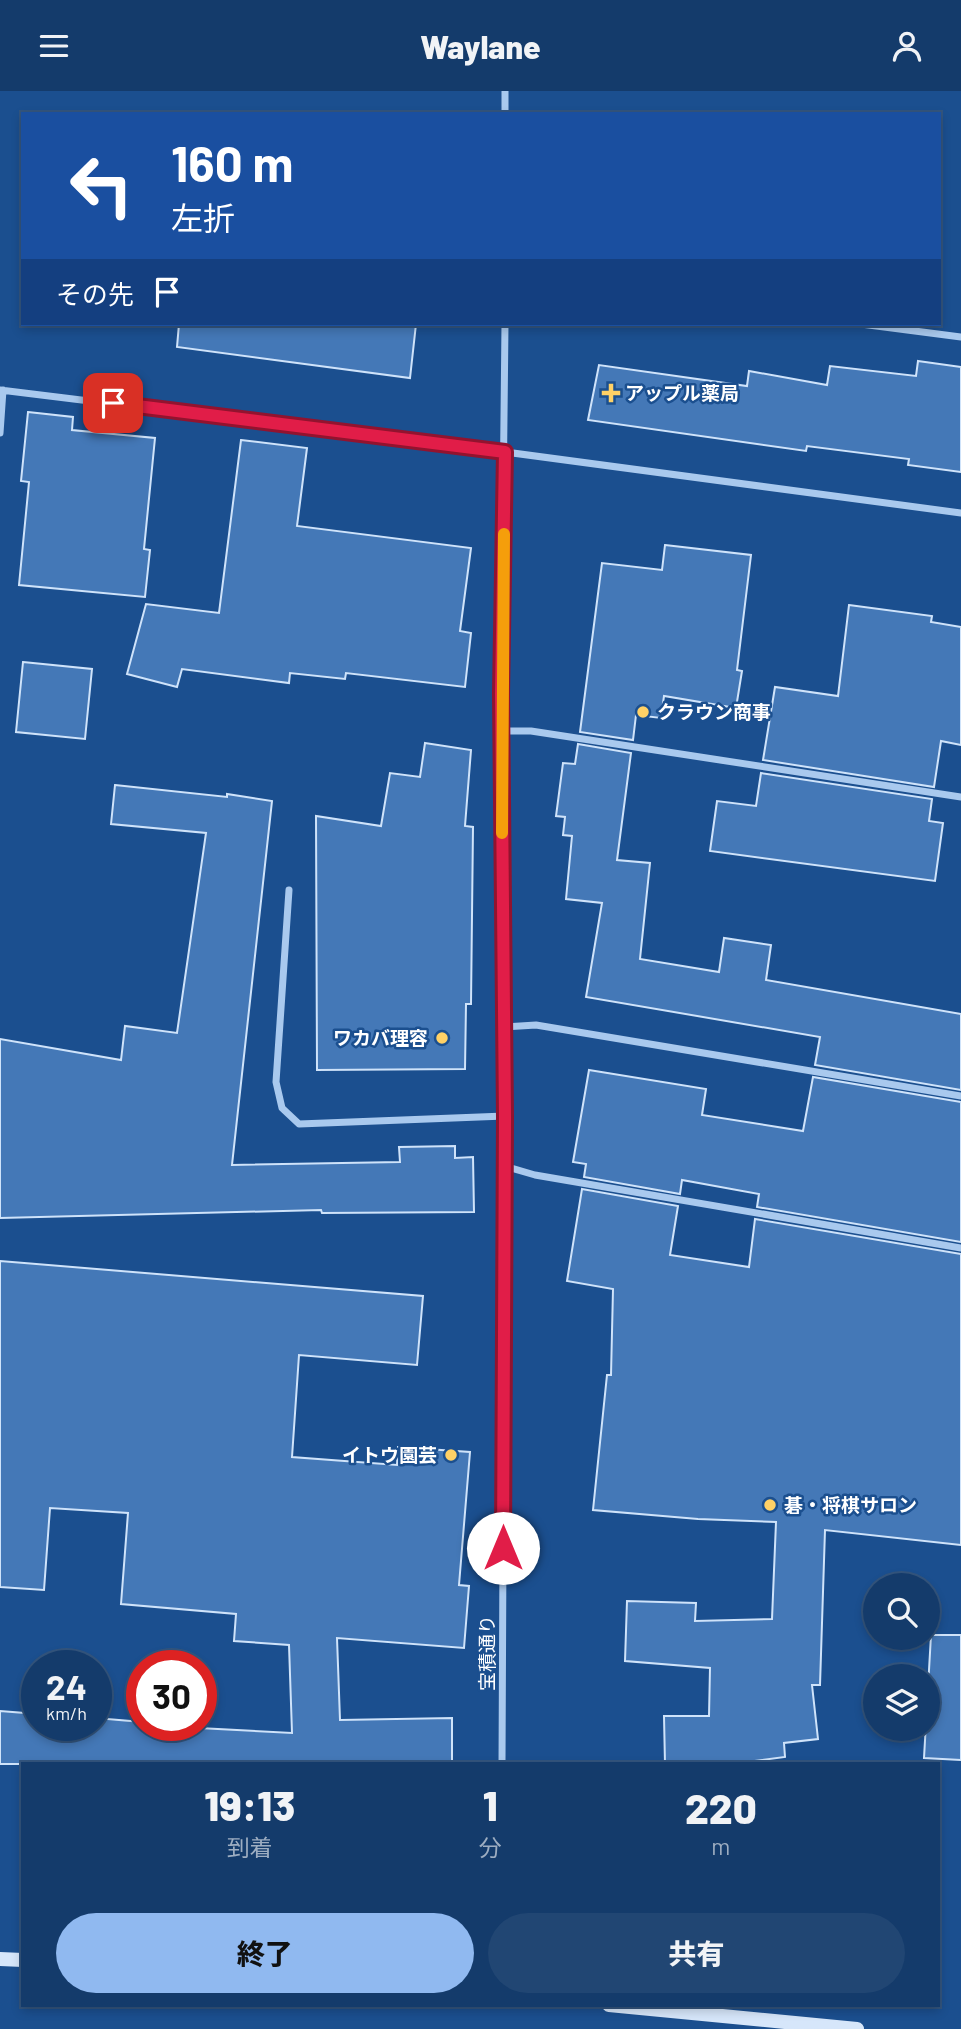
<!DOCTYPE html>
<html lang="ja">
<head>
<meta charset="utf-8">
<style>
	:root { --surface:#143b6b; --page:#214673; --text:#f1f3f6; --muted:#9dadc1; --line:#33557e; --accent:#90b9f0 }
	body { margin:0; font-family:Barlow,"Noto Sans JP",sans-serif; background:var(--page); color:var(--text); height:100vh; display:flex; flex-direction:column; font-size:26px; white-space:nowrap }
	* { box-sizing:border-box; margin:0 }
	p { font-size:23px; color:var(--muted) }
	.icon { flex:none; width:38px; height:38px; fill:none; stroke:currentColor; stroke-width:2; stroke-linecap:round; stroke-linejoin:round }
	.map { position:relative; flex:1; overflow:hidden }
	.drawer { position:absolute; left:21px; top:1671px; width:919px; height:245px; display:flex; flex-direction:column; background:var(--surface); border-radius:0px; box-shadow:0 4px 10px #0003,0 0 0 2px var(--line) }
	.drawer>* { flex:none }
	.guide { position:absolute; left:21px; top:21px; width:920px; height:214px; border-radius:0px; box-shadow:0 4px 10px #0003,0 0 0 2px var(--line); background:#1a4fa0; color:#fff; overflow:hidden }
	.fabs { position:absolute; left:863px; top:1482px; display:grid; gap:14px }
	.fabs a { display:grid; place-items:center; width:77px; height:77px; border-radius:50%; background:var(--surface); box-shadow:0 4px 10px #0003,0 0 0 2px var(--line); font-size:35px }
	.speed { position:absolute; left:21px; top:1559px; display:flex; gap:14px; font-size:35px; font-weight:700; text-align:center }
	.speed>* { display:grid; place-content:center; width:91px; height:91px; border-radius:50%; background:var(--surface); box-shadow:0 4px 10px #0003,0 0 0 2px var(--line); line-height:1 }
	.speed small { font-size:18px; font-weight:400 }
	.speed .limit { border:10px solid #d22; background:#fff; color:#111 }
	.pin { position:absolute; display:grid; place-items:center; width:60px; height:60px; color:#fff; margin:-30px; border-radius:14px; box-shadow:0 4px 10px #0006 }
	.me { position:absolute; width:77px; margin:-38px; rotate:0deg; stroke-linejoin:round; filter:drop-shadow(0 0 5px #0008) }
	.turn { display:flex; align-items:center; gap:24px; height:147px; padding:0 35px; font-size:32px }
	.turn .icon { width:91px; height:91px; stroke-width:2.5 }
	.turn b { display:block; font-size:49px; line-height:60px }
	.then { display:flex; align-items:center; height:66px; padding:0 35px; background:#0003; gap:14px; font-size:26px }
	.eta { display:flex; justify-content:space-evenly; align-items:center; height:119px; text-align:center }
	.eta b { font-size:42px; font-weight:800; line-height:49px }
	.button { display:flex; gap:14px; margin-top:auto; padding:14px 35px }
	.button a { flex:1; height:80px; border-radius:42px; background:var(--accent); color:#111; font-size:28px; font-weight:800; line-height:80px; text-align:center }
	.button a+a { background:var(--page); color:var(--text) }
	header { display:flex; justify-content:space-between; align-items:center; height:91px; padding:0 35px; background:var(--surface); font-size:32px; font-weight:800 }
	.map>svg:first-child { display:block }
	.building { fill:#4478b7; stroke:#cfe3fa; stroke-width:2 }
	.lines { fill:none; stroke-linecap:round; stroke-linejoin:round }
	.street { stroke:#a9c9ee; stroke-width:7 }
	.secondary { stroke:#d6e6fa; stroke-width:14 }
	.route-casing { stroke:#92132f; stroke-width:18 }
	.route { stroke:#e11d48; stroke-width:12 }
	.slow { stroke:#f59e0b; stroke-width:12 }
	.poi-dot { fill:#ffd166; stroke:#1b4f8f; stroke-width:2.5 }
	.labels { text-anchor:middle; stroke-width:5; stroke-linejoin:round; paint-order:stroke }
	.poi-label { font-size:19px; font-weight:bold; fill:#fff; stroke:#1b4f8f; text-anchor:start }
	.street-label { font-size:19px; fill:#fff; stroke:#1b4f8f }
</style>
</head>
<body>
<header><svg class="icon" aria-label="menu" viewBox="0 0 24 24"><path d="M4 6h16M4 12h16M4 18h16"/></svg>Waylane<svg class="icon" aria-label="person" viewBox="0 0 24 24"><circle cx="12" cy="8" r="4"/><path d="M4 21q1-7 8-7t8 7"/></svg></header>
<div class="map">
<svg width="961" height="1938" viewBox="0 0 961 1938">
	<rect width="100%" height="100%" fill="#1b4f8f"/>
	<path class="building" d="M179 233H416L410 287 177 256Z
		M918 270 961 276V381L908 374 909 368 807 355 806 360 588 329 599 274 747 295 749 280 827 294 830 275 916 285Z
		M28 321 73 326 72 339 155 347 144 458 150 459 145 506 19 494 29 391 21 390Z
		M241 349 307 357 297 435 471 457 460 540 471 542 465 596 346 582 345 588 290 582 289 592 182 578 177 596 127 583 146 513 219 522Z
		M665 454 751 464 737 579 742 580 736 617 664 605 661 627 636 624 633 649 580 641 602 472 662 479Z
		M849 514 932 525 931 531 961 536V654L941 650 934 696 763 669 775 596 838 605Z
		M23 571 92 578 85 648 16 641Z
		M425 652 471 659 465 735 473 736 471 913H466L465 978 317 979 316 725 381 735 390 682 420 686Z
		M578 653 631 662 617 769 650 772 640 868 719 881 724 847 771 854 766 889 961 923V999L815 974 820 946 586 906 602 812 566 808 572 745 563 744 565 726 556 725 563 672 575 673Z
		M761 682 932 708 929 730 943 732 935 790 710 760 717 710 756 715Z
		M115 694 227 706V703L272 710 232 1074 400 1071 399 1056 455 1055V1067L473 1066 474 1121 322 1122 321 1119 0 1127V948L121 969 125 935 177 942 206 742 111 733Z
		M589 979 706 998 702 1024 803 1040 813 986 961 1011V1151L757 1116 759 1103 682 1089 680 1103 584 1086 586 1073 573 1071Z
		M582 1098 678 1115 670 1164 749 1176 755 1128 961 1163V1454L825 1439 820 1594H812L818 1648 784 1652 785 1666 732 1673H665L664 1625H709L710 1577 625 1570 627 1510 696 1512 695 1530 772 1528 776 1431 698 1428 593 1419 607 1284H611L613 1198 567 1190Z
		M0 1170 423 1205 417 1274 299 1264 292 1366 397 1374 398 1356 470 1361 459 1494 469 1495 464 1557 337 1547 340 1629 452 1627V1673H0V1620L37 1623V1634H96V1627L142 1631V1634L292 1642 289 1554 234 1550 236 1523 121 1513 128 1422 50 1417 44 1499 0 1496Z
		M931 1544H961V1669L924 1667Z"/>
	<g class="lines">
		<path class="street" d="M505 0V23
			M861 233 961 246
			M0 299 505 361 961 422
			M0 342 3 299
			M502 640H531L961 706
			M289 799 276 991 282 1017 299 1033 505 1025
			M503 936 536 934 961 1005
			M504 1075 535 1084 961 1157
			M502 1673 505 1025 501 603 505 233"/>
		<path class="secondary" d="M0 1868 23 1869
			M609 1914 857 1938"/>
	</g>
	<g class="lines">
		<defs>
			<path id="route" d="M113 312 505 361 501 603 505 1026 503 1457"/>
		</defs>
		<use href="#route" class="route-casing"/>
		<use href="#route" class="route"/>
		<path class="slow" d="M502 742 504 443"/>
	</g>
	<g class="poi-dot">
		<path d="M607.5 291.5h7v7h7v7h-7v7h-7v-7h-7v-7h7z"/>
		<circle cx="643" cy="621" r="7"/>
		<circle cx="442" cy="947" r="7"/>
		<circle cx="451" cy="1364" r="7"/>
		<circle cx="770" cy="1414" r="7"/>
	</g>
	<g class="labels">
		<g class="poi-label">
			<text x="625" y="309">アップル薬局</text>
			<text x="657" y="628">クラウン商事</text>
			<text x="428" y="954" text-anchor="end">ワカバ理容</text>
			<text x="437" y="1371" text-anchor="end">イトウ園芸</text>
			<text x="784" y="1421">碁・将棋サロン</text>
		</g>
		<g class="street-label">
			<text transform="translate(487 1562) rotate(-90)" y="7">宝積通り</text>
		</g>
	</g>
</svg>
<div class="fabs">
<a><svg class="icon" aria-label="search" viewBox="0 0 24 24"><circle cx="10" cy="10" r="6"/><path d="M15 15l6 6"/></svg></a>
<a><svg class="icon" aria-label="layers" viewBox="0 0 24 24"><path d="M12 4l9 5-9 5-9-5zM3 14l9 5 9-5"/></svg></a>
</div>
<div class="speed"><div>24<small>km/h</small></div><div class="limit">30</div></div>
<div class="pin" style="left:113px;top:312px;background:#d93025"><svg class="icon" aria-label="arrive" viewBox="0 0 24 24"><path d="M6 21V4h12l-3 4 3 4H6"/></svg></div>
<svg class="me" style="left:503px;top:1457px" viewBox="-20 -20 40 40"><circle r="19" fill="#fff"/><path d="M0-13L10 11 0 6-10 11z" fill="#e11d48"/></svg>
<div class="guide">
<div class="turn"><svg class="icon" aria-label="left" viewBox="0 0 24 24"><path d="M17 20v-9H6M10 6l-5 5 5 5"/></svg><div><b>160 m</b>左折</div></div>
<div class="then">その先<svg class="icon" aria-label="arrive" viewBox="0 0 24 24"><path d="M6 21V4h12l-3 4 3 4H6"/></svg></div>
</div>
<section class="drawer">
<div class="eta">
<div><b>19:13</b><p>到着</p></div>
<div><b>1</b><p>分</p></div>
<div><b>220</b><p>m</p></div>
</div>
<div class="button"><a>終了</a><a>共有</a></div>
</section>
</div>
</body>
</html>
